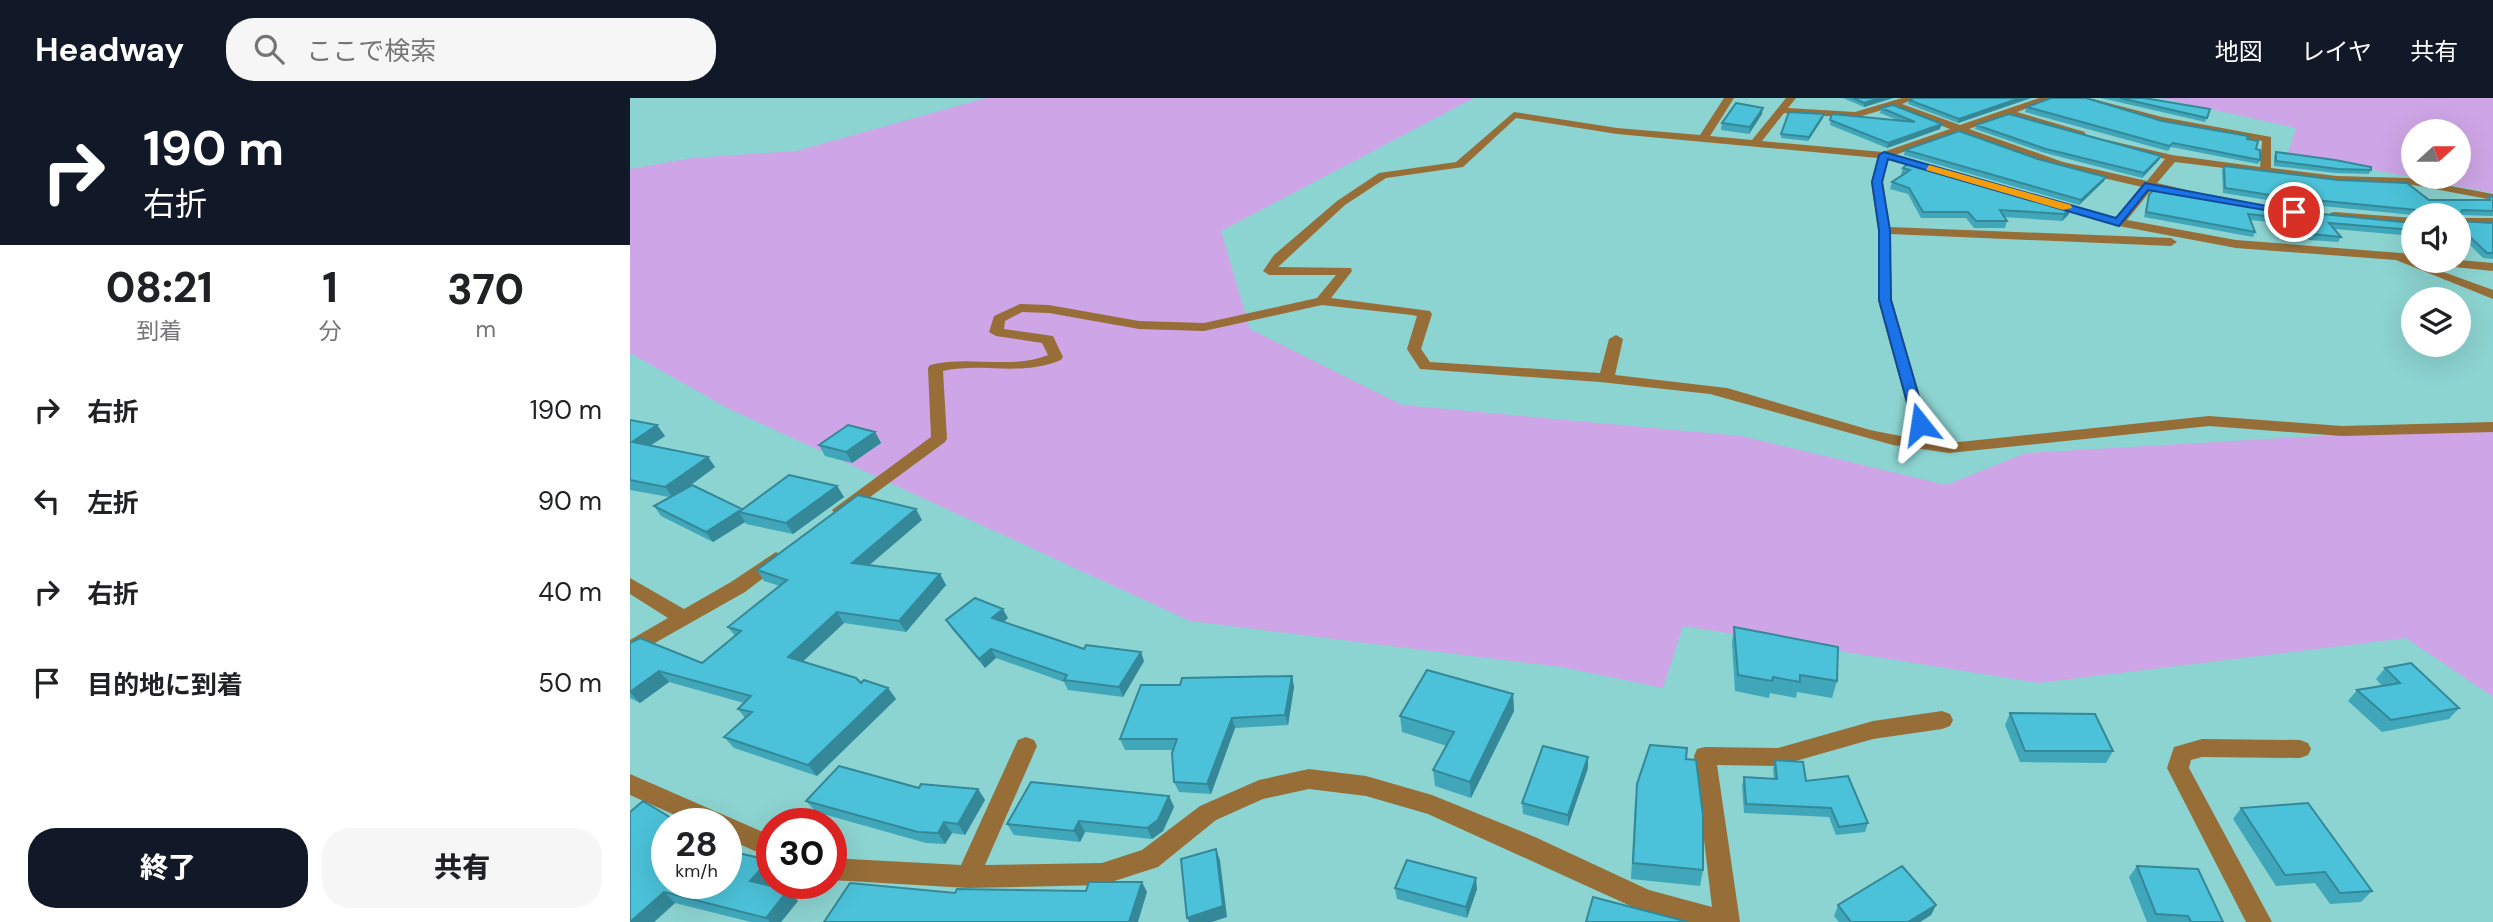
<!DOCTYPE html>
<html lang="ja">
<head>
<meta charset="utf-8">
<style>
	:root { --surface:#fff; --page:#f6f6f6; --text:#202124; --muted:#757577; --accent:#111827 }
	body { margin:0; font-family:"DM Sans","Noto Sans JP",sans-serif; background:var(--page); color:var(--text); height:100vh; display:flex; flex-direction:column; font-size:26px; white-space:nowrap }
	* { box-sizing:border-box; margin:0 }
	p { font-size:23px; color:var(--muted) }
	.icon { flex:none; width:38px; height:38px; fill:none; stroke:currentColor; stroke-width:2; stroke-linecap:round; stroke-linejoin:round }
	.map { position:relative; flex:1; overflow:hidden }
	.panel { display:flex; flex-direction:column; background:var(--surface); width:630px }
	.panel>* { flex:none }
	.guide { background:#111827; color:#fff; overflow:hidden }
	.needle { width:46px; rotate:69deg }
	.controls { position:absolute; left:1771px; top:21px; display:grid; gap:14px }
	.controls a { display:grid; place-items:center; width:70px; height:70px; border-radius:50%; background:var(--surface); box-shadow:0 7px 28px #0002; font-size:35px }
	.speed { position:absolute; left:21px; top:710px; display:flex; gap:14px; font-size:35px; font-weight:700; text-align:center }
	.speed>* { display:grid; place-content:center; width:91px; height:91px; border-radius:50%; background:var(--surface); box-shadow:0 7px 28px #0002; line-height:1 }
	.speed small { font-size:18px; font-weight:400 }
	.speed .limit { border:10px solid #d22; background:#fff; color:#111 }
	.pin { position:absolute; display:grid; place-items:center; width:60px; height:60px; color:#fff; margin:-30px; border:4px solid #fff; border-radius:50%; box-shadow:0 2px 7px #0007 }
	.me { position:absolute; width:77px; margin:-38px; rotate:345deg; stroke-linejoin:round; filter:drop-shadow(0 0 5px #0008) }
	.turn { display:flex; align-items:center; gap:24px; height:147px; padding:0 28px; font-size:32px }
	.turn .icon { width:91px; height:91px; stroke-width:2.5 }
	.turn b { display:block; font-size:49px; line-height:60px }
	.eta { display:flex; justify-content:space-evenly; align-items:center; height:119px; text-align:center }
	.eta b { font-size:42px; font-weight:800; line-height:49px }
	.primary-button { display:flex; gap:14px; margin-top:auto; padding:14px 28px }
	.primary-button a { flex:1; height:80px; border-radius:28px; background:var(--accent); color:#fff; font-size:28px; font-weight:800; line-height:80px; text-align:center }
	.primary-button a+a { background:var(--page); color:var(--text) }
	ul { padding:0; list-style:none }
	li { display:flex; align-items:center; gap:21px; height:91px; padding:0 28px }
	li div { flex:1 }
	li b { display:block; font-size:26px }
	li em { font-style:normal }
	header { display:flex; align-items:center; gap:42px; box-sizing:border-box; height:98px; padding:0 35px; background:var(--accent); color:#fff }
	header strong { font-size:33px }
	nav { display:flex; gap:38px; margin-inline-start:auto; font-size:24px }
	.search { width:490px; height:63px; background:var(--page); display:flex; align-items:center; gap:18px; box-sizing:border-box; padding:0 24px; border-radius:28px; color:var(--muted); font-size:26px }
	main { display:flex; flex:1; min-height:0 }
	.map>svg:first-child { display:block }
	.green { fill:#cea5e6; fill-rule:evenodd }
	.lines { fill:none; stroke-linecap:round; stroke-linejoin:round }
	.minor { fill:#976e38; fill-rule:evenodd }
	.wall { fill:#40a7bb }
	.shaded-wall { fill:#348898 }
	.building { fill:#4bc2d9; stroke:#348898; stroke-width:2 }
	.route { fill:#1a73e8; stroke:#114b97; stroke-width:2 }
	.slow { fill:#f59e0b }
</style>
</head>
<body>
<header>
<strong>Headway</strong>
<div class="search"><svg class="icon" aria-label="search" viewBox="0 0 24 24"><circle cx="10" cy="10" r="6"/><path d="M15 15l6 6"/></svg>ここで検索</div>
<nav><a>地図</a><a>レイヤ</a><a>共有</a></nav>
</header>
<main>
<section class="panel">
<div class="guide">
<div class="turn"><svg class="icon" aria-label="right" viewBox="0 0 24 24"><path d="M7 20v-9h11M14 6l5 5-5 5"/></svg><div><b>190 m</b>右折</div></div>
</div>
<div class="eta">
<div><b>08:21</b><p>到着</p></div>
<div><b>1</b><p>分</p></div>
<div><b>370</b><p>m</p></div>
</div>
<ul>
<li><svg class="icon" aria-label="right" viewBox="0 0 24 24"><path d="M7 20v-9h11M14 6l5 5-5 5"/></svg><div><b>右折</b></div><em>190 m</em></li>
<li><svg class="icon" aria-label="left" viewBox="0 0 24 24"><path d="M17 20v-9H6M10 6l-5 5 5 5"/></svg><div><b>左折</b></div><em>90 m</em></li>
<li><svg class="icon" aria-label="right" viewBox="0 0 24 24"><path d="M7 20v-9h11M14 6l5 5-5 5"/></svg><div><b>右折</b></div><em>40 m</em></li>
<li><svg class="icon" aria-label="arrive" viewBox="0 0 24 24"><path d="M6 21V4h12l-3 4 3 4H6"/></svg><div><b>目的地に到着</b></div><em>50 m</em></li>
</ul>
<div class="primary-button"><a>終了</a><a>共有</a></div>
</section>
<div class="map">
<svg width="1863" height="824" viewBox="0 0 1863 824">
	<rect width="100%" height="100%" fill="#8cd4d1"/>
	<path class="green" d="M356 0H844L591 133 620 231 772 307 1111 338 1316 387 1396 355 1863 328V599L1776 540 1408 585 1053 528 1033 590 931 569 560 523 97 310 0 255V71L62 60 166 53Z
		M1530 0H1863V95L1658 55 1666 30ZM1783 33H1829V79H1783Z"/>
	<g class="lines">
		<path class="minor" d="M1094 0H1104L1080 38 1122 42 1156 0H1166L1158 10 1225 14 1272 0H1287L1272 6 1330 27 1409 0H1423L1387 14 1455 34V38L1377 17 1339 31 1433 64 1517 83 1535 61 1477 46V42L1542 57 1630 69 1632 43 1531 25 1443 0H1459L1532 19 1641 39V70L1706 78 1778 80 1863 96V102L1778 86 1706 84 1545 64 1527 85 1587 99V103L1522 91 1497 122 1606 142 1783 156V163L1863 192V201L1766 162 1606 150 1489 128 1414 106V102L1418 101 1486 120 1512 89 1426 69 1330 34 1265 57 1305 70 1300 73 1258 62 1253 84 1260 129 1541 140 1547 144 1541 148 1260 136 1262 202 1303 343 1319 345 1579 318 1712 328 1863 324V334L1712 338 1579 328 1319 355 1263 347 1080 296 970 284 790 271 777 251 787 218 782 217 692 207 574 233 509 231 419 215 392 214 375 223 374 231 423 238 433 259 431 262C389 279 354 264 313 273L317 341 315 344 217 416H205L202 412 301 339 298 270 300 267C339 257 381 272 418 257L412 245 366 238 359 234 364 218 390 206 419 207 509 223 574 225 687 200 706 177H639L633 173 644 157 707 103 749 75 826 64 884 14 987 30 1070 37ZM1262 9 1320 31 1253 54 1132 43 1154 15 1225 20ZM886 20 987 36 1248 60 1241 84 1248 132V202L1286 341 1240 332 1097 290 985 277 993 241 986 237 979 241 970 275 800 264 791 251 802 216 800 213 701 200 722 173 721 170 648 169 715 107 756 80 833 69Z
			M1704 114 1783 120V128L1700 121V115Z
			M1829 120H1863V128H1829Z
			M1829 162 1863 165V173L1805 167 1799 163Z
			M146 454 155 460 153 465 115 494 0 559V542L38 520 0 496V480L54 511 101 484Z
			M1312 613 1320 616 1323 622 1320 628 1312 631 1243 641 1148 668 1087 667 1110 824H1049L1016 815 798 716 736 698 679 691 633 701 586 722 528 769 472 787 338 790 201 782V760L331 767 388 642 396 639 404 642 407 648 355 767 472 765 512 752 570 708 629 682 679 671 736 678 802 697 905 739 1019 792 1082 809 1064 658 1067 651 1075 649 1148 650 1243 623Z
			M1572 641 1670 642 1678 645 1681 651 1678 657 1670 660 1572 659 1561 662 1559 670 1642 824H1616L1537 670 1544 649Z
			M0 676 142 738V761L96 740V726H65L0 697Z"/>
	</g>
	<path class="wall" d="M1213 0H1263L1234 9Z
		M1401 0 1328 25 1278 6 1279 2Z
		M1471 0H1514L1580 11 1575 24Z
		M1397 9 1532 23 1617 41 1626 51 1630 62 1628 66 1541 49 1538 53 1395 14Z
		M1251 10 1310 31 1257 50 1200 27 1202 16 1267 22 1250 15Z
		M1132 16 1119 36 1091 32 1092 25Z
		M1193 20 1178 43 1151 40V36Z
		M1346 27 1531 58 1529 62 1512 80 1415 55 1345 31Z
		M1275 52 1474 83 1449 107 1274 57Z
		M1646 54 1741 72 1739 76 1706 75 1644 68V58Z
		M1594 68 1799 102H1857L1859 98 1863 99V118L1831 117 1829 123 1863 125V161L1853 160 1835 142H1829V117H1783L1650 104 1593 95 1592 72Z
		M1273 70 1439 116 1432 123 1374 119 1377 123 1375 130H1344L1336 120H1291L1278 96 1260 91 1262 84 1273 77 1271 76Z
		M1519 97 1783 125V138L1704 131 1711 139 1708 144 1679 142 1667 127 1620 122 1625 134 1623 139 1514 119Z
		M0 322 27 327 35 338 21 347 78 359 85 369 61 387 113 411 207 388 214 399 163 436 116 426 115 424 83 444 31 418 24 408 39 399 0 392Z
		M245 334 251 345 222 365 195 358 189 347Z
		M292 422 239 467 310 476 316 487 276 534 214 525 173 563 231 585 258 590 266 601 187 678 104 650 94 639 115 620 108 611 114 605 39 584 10 605 0 600V545L72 565 105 538 98 529 150 488 134 483 127 472Z
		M378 520 373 524 454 551 514 563 493 599 438 592 434 584 366 560 355 570 322 531 316 522Z
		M1104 529 1207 583 1202 600 1167 594 1166 600 1140 595 1139 600 1105 593 1102 545Z
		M1755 570 1829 610 1819 621 1752 634 1718 603 1727 592 1752 588 1746 581Z
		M662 578 664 589 658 627 605 630 581 696 549 694 544 684 543 652H495L490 641 550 587Z
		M883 596 884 613 841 700 805 688 803 672 817 648 772 634 770 618Z
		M1380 615 1483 653 1476 665 1390 664 1375 627Z
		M1056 661 1073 772 1070 788 1001 781 1005 702Z
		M1145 662 1238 725 1235 734 1206 737 1199 719 1114 715 1112 688 1114 679 1144 681 1143 671Z
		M958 670 938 728 893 716 892 705Z
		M289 690 348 691 355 702 335 737 322 735 315 746 296 745 186 714 176 703Z
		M539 698 544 709 533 733 522 741 455 734 450 744 384 737 377 726Z
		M1611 710 1742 793 1731 804 1700 806 1685 785 1646 788 1603 721Z
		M37 726V786H96L139 762 142 765V782L137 787 168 803 151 824H121L45 805 24 824H0Z
		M1507 768 1593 824H1517L1499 779Z
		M765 790 847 791 837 820 767 801Z
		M1208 807H1306L1301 817 1290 824H1209L1204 818Z"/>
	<path class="shaded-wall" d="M1250 0H1263L1234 9V5Z
		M1390 0H1401L1328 25 1329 21Z
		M1133 10 1132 16 1119 36 1120 29Z
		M1194 16 1193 20 1178 43 1179 39Z
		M1312 26 1310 31 1257 50 1258 45Z
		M1531 58 1529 62 1512 80 1514 75Z
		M1476 79 1474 83 1449 107 1451 102Z
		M1441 110 1439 116 1432 123 1434 116Z
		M27 327 35 338 10 354 2 344Z
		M245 334 251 345 222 365 216 354Z
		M78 359 85 369 43 400 35 389Z
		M207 388 214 399 163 436 156 425Z
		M112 411 109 414 115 424 83 444 76 434Z
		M286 411 292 422 229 476 222 465Z
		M310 476 316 487 276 534 269 523Z
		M373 511 378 520 367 530 362 520Z
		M207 514 214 525 166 570 158 559Z
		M361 551 366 560 355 570 349 561Z
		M511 554 514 563 493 599 489 589Z
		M29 573 39 584 10 605 0 594Z
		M662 578 664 589 658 627 655 617Z
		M258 590 266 601 187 678 178 667Z
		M883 596 884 613 841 700 840 684Z
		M602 620 605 630 581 696 577 686Z
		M958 659V670L938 728V717Z
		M348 691 355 702 335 737 328 726Z
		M539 698 544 709 533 733 522 741 517 730Z
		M449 723 455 734 450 744 444 733Z
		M314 724 322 735 315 746 308 735Z
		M37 745V765L33 768 22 757Z
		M586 751 590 762 597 819 582 824H559L557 820Z
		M139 762 142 765V782L131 794 120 783Z
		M846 780 847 791 837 820 836 809Z
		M512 784 517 794 508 824H499Z
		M158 792 168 803 151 824H140L136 820Z
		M34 794 45 805 24 824H0Z
		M1306 807 1301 817 1290 824H1278Z"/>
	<path class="building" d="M1223 0H1250L1234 5Z
		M1284 0H1390L1329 21 1279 2Z
		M1421 0H1456L1532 23 1618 38 1617 41 1628 43 1626 51 1630 52V62L1543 45 1539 48 1397 9Z
		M1490 0H1514L1580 11 1577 20Z
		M1106 5 1133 10 1120 29 1092 25Z
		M1263 7 1312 26 1258 45 1200 22 1202 16 1285 24 1251 10Z
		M1159 14 1194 16 1179 39 1151 36Z
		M1379 16 1531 58 1514 75 1416 51 1346 27Z
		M1329 33 1408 61 1476 79 1451 102 1275 52Z
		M1646 54 1705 62 1741 69V72L1708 71 1646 63Z
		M1280 64 1441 110 1434 116 1370 112 1377 123H1346L1338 114H1293L1279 90 1262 84 1280 72 1273 70Z
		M1594 68 1708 82 1777 85 1799 102H1860L1859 98 1863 99V113L1832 112 1829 123 1863 125V155H1857L1838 137 1829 136V117H1787L1786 112 1653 99 1595 90Z
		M1524 91 1652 112 1783 125V132L1699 125 1711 139 1681 136 1670 122 1618 116 1625 134 1516 114 1519 97Z
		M0 322 27 327 2 344 78 359 35 389 0 382Z
		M218 327 245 334 216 354 189 347Z
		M159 377 207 388 156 425 109 414Z
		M62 387 112 411 76 434 24 408Z
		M228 397 286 411 222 465 310 476 269 523 207 514 158 559 226 580 231 585 234 582 258 590 178 667 94 639 122 614 108 611 121 598 29 573 0 594V545L10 540 72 565 111 533 98 529 157 482 127 472Z
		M345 500 373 511 362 520 454 551 456 547 511 554 489 589 434 582 437 577 361 551 349 561 316 522Z
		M1104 529 1208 549 1207 583 1170 577V584L1143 579 1142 583 1108 577Z
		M1781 565 1829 610 1761 622 1727 592 1770 585 1755 570Z
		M797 572 883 596 840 684 803 672 824 634 770 618Z
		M662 578 655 617 602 620 577 686 544 684 542 655 547 641H490L511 587H550L552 580Z
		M1380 615 1465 616 1483 653H1395Z
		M1020 647 1057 650 1056 661 1066 662 1073 717V772L1003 765 1007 686Z
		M913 648 958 659 938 717 892 705Z
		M1145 662 1173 664 1176 683 1218 678 1238 725 1209 729 1201 710 1116 706 1114 679 1147 681Z
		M209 668 289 690 291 686 348 691 328 726 314 724 308 735 288 734 176 703Z
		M401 684 539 698 528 722 517 730 449 723 444 733 377 726Z
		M13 703 51 726H37V745L22 757 37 766V786H96V762L104 754 139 762 120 783 158 792 136 820 34 794 0 824V714Z
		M1678 705 1742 793 1710 795 1695 774 1655 777 1611 710Z
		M586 751 593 808 557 820 551 761Z
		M777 762 846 780 836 809 765 790Z
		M1272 768 1306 807 1278 824H1221L1208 807Z
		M1507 768 1568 771 1593 824H1561L1558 818 1526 816Z
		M459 784H512L499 824H194L220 785 325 795 327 791 456 793Z
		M963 799 1058 824H956Z"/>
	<path class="route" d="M1254 54 1486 120 1515 85 1669 114 1664 117 1518 92 1489 128 1258 61 1252 84 1260 132 1261 202 1297 326 1290 330 1283 326 1249 202V132L1242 84 1249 57Z"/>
	<path class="slow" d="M1299 67 1441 107 1442 110 1433 112 1296 72Z"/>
</svg>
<div class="controls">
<a><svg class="needle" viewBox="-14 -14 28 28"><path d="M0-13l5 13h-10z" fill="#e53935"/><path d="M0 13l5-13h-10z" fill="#757577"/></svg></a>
<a><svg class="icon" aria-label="sound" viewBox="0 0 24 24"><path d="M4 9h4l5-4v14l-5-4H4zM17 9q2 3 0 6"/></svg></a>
<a><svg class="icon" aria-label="layers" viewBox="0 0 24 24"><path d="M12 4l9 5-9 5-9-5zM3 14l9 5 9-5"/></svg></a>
</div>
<div class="speed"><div>28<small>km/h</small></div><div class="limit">30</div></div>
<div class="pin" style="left:1664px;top:114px;background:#d93025"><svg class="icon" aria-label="arrive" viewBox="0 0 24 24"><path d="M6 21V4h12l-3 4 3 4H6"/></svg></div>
<svg class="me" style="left:1290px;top:326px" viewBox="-20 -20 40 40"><path d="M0-17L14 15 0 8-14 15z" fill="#1a73e8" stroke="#fff" stroke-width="4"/></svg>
</div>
</main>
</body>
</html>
